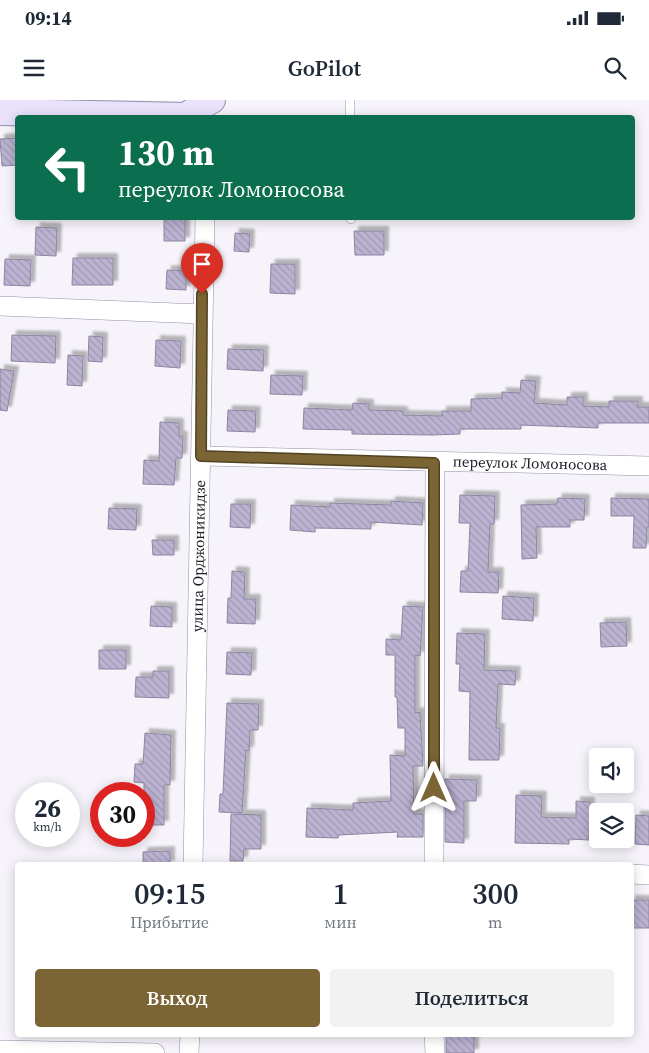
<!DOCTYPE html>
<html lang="ru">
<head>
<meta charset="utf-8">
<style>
	:root { --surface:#fff; --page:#f2f2f3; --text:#1f2937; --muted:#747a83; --accent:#7b6535 }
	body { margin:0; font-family:"Source Serif 4",serif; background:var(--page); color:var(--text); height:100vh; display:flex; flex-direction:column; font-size:19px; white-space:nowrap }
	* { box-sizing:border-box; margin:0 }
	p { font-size:16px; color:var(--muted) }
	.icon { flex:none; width:28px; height:28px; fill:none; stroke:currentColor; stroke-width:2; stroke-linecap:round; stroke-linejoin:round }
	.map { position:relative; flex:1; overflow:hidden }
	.details { position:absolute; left:15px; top:762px; width:619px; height:175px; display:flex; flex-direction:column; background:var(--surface); border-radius:5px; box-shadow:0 2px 12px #0003 }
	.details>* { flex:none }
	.banner { position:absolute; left:15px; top:15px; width:620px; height:105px; border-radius:5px; box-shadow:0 2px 12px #0003; background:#0b6e4f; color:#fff; overflow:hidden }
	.buttons { position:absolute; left:589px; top:648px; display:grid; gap:10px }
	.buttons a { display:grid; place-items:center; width:45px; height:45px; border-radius:5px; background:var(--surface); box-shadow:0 2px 12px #0003; font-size:25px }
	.speed { position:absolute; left:15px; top:682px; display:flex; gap:10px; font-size:25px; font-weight:700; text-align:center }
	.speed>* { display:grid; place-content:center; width:65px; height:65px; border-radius:50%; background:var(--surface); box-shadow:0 2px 12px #0003; line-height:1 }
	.speed small { font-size:12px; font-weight:400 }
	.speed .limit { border:8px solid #d22; background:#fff; color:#111 }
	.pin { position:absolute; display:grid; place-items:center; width:42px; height:42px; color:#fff; margin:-51px -21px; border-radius:50% 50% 50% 0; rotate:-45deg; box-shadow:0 0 5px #0007 }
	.pin .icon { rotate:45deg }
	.me { position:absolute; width:55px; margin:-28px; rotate:0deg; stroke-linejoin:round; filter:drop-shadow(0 0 4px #0008) }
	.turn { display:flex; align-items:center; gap:18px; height:105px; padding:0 20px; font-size:22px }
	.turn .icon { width:65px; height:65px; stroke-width:2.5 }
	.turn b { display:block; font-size:35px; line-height:42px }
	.eta { display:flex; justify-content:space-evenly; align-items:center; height:85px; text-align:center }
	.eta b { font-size:30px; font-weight:600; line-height:35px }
	.primary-button { display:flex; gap:10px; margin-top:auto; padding:10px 20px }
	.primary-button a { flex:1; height:58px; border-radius:5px; background:var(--accent); color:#fff; font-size:20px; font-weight:600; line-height:58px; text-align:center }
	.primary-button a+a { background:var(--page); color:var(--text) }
	.status { display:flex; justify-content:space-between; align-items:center; height:35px; padding:0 25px; background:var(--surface); direction:ltr }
	.status svg { height:14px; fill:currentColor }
	header { display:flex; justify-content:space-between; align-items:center; height:65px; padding:0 20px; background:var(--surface); font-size:22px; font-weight:600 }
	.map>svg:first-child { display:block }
	.building { fill:url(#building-back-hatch); stroke:#8c85a0; filter:url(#shadow) }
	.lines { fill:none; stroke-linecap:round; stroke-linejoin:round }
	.lane-casing { stroke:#958eaa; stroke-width:10 }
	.street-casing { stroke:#958eaa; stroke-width:20 }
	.secondary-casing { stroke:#958eaa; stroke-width:28 }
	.lane { stroke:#fff; stroke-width:9 }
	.street { stroke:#fff; stroke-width:19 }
	.secondary { stroke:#eae2fd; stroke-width:26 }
	.route-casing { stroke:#504222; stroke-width:12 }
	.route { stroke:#7b6535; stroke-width:9 }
	.labels { text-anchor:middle; stroke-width:5; stroke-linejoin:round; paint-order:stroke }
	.street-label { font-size:15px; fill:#1f1c27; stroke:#f6f4fa }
</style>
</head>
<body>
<div class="status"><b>09:14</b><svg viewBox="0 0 49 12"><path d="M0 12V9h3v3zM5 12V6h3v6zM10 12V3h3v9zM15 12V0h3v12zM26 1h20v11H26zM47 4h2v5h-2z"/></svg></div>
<header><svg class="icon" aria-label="menu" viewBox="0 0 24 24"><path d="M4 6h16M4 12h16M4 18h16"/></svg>GoPilot<svg class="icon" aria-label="search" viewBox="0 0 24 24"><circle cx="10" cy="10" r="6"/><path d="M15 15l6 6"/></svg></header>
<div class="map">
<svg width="649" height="953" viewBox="0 0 649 953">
	<defs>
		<pattern id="building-back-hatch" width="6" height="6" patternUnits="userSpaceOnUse" patternTransform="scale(1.25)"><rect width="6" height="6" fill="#bbb3d1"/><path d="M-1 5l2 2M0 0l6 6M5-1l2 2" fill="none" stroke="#a099b3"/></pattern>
		<filter id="shadow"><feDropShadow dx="4.5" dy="-4.5" stdDeviation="1" flood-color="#0004"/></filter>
	</defs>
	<rect width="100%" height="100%" fill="#f6f4fa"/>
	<path class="building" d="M18 38V65L2 66 0 39Z
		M164 118H185V141H164Z
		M36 127 57 128 56 156 35 155Z
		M354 131H384V155H355Z
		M235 133 250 134 249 152 234 151Z
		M73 158H113V185H72Z
		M5 159 31 160 30 186 4 185Z
		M271 164H295V194L270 193Z
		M167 170 186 171V190L166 189Z
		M12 235 56 236 55 263 11 261Z
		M89 236 103 237 102 262 88 261Z
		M156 240 181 241 180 268 155 266Z
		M228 249 264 250 263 271 227 269Z
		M68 255 83 256 82 286 67 285Z
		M0 269 14 271 7 311 0 310Z
		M271 275 303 276 302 295 270 294Z
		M521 280 536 281 534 303 567 305V297H583V306L609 307V301H638V307H649V323H598V328L521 325V329H460V334L433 335 352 334V330L303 329 304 308 352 310 353 303 369 304V310L403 311V315L442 316V311H471V299L502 298V292L520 293Z
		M228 310 256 311 255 332 227 331Z
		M160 322 179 323V336H183L182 358H176L174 385 143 384 144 360 159 361Z
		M460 395 495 396 494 424H490L488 472H499L498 493 460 492 461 471H468L470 423H459Z
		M558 398 585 399 584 420H570V427H536L537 458 522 459 521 405 557 404Z
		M611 398 649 399V427H647L646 448H633L634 416H611Z
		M391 401 423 403 422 425 371 422V429L315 428V432L290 430 291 405 330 407V403L391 405Z
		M231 404H251L250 428 230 427Z
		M109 408 137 409 136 430 108 429Z
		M152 440H174V455H153Z
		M232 471 245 472 244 499H256L255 524 227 523 228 498H231Z
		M503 496 534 498 533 521 502 519Z
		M151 506 172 507V527L150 526Z
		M403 506 423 507 420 556 415 555V613L420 612 423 666H413L414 714H423V737H397L398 732 339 735 338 738 306 737 307 708 353 710V703L391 701 390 655 405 656V628H398L397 597H395V555H386V539L401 540Z
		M626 522 627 546 601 547 600 523Z
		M457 533 485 534 484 570 516 571 515 585 498 584 496 628H500L499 660H469L470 592 459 591 460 564H456Z
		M99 550H126V569H99Z
		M227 552 252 553 251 575 226 574Z
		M153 571H169V598L135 597 136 577H153Z
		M227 603 259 604 258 630H250L249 651 246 650 242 713 219 712 220 694H223Z
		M145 633 171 635 170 685H164V725H144V683L134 682 135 664H143Z
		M445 679 477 680 476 701H464V743L445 742Z
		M516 695 542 696 541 717 576 718V701L590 702 589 740 569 739V744L515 743Z
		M231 714 261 715V749H244L243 761H230Z
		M636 715 649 716V745L635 744Z
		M170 751V765H143V752Z
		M631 800H649V828H631Z
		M446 935H474V953H446Z"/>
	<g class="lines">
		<defs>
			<path id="lane" d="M350 0V18
				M351 118V119"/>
			<g id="street">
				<path d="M0 206 202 214"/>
				<path id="s1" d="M201 356 649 366"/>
				<path id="s2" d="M193 765 205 118"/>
				<path d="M434 765 435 363"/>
				<path d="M631 774 649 775"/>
				<path d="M434 935 435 953"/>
				<path d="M0 950 155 953"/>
				<path d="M189 953 190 935"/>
			</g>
			<path id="secondary" d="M0 12 185 16 212 0"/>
		</defs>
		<use href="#lane" class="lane-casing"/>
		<use href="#street" class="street-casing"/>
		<use href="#secondary" class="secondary-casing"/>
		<use href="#lane" class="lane"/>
		<use href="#street" class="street"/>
		<use href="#secondary" class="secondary"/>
	</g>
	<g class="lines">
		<defs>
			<path id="route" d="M202 194 201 356 434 363V688"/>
		</defs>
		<use href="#route" class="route-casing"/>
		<use href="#route" class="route"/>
	</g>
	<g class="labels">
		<g class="street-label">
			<text dy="5" stroke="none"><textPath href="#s1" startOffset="329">переулок Ломоносова</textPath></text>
			<text dy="5" stroke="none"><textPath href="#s2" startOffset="309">улица Орджоникидзе</textPath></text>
		</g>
	</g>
</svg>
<div class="buttons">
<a><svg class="icon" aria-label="sound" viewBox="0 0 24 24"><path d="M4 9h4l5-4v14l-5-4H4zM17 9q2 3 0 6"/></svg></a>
<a><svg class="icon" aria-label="layers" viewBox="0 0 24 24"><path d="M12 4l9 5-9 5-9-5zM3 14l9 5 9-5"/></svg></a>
</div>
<div class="speed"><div>26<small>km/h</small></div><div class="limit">30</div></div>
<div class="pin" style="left:202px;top:194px;background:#d93025"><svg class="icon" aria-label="arrive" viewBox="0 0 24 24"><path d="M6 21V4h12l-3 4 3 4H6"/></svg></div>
<svg class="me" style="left:434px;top:688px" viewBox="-20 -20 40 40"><path d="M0-17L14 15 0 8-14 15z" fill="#7b6535" stroke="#fff" stroke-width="4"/></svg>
<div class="banner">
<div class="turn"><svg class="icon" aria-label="left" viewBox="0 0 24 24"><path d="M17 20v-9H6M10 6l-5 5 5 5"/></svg><div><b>130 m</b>переулок Ломоносова</div></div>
</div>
<section class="details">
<div class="eta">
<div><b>09:15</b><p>Прибытие</p></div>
<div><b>1</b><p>мин</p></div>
<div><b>300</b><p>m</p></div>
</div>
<div class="primary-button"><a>Выход</a><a>Поделиться</a></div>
</section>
</div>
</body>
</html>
